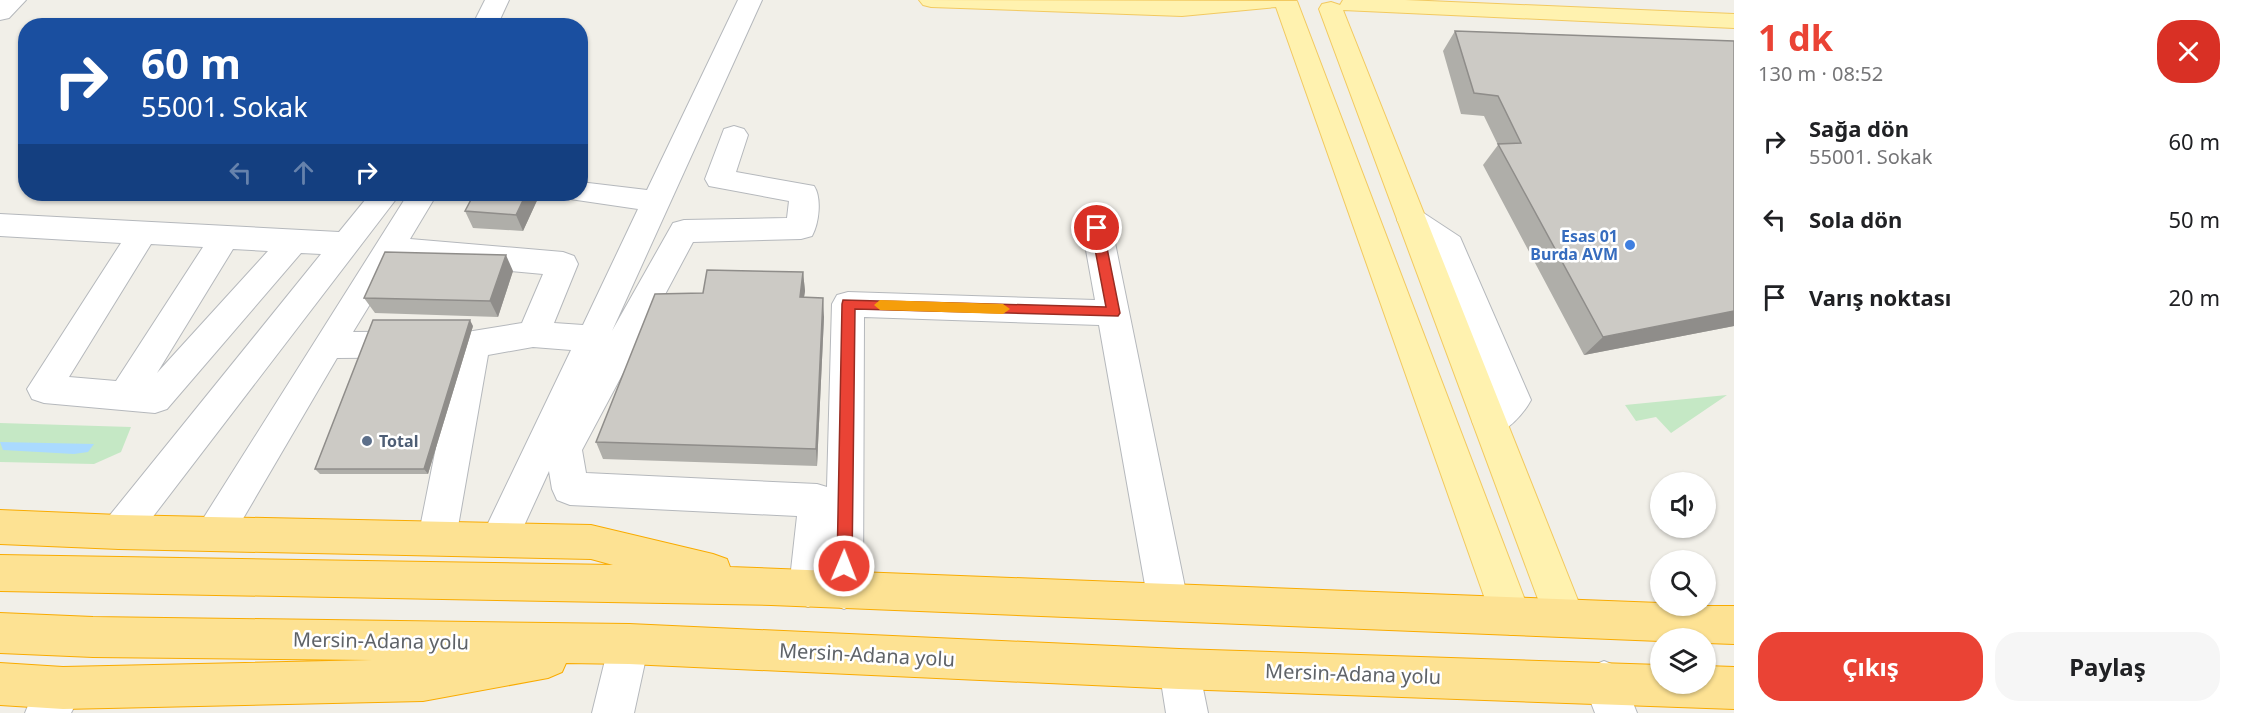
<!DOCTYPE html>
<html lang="tr">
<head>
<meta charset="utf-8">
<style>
	:root { --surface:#fff; --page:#f6f6f6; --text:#202124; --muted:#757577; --accent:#ea4335 }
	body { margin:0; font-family:"Noto Sans",sans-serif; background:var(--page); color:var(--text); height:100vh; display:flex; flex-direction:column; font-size:22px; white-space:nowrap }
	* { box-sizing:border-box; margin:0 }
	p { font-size:20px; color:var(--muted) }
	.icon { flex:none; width:33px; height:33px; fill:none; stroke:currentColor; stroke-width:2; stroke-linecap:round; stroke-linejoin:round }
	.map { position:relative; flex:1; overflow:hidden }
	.side { display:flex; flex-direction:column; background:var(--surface); width:510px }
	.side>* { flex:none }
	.banner { position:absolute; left:18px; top:18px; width:570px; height:183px; border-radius:24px; box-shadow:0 2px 4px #0004; background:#1a4fa0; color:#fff; overflow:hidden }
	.buttons { position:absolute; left:1650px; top:472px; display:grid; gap:12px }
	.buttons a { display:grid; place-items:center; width:66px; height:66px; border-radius:50%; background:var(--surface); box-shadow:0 2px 4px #0004; font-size:30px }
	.pin { position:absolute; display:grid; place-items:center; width:51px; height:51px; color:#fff; margin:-26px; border:3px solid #fff; border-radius:50%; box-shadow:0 2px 6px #0007 }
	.me { position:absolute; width:66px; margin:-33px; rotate:1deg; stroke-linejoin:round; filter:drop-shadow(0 0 4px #0008) }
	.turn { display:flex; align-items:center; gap:21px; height:126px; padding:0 24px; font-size:27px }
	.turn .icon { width:78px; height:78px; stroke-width:2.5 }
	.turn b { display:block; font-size:42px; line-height:51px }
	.lanes { display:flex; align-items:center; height:57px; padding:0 24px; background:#0003; justify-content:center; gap:30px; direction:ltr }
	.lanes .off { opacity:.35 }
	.round { display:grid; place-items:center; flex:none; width:63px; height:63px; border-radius:24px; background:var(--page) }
	.summary { display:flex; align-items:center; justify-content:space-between; height:102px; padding:0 24px }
	h1 { font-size:36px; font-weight:700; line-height:45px; color:var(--accent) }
	.action { display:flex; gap:12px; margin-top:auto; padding:12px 24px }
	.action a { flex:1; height:69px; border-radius:24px; background:var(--accent); color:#fff; font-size:24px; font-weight:700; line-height:69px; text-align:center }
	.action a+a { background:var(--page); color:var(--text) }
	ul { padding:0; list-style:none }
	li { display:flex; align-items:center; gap:18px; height:78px; padding:0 24px }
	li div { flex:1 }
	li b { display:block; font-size:22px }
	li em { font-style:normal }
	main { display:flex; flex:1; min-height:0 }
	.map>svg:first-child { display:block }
	.green { fill:#c5e8c5 }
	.water { fill:#aadaff }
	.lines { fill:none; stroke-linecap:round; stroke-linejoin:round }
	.minor-casing { stroke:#b5b8bc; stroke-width:2 }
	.major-casing { stroke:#f2c960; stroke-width:2 }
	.highway-casing { stroke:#f9ab00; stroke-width:2 }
	.minor { fill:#fff; fill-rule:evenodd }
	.major { fill:#fff2af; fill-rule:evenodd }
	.highway { fill:#fde293; fill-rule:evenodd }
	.wall { fill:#afaea9 }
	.shaded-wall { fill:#8f8d8a }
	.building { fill:#cccac5; stroke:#8f8d8a; stroke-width:1.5 }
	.route { fill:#ea4335; stroke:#982c22; stroke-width:1.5 }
	.slow { fill:#f59e0b }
	.shop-dot { fill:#3f7fe0; stroke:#fff; stroke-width:2 }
	.service-dot { fill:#5c6f8a; stroke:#fff; stroke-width:2 }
	.labels { text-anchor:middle; stroke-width:5; stroke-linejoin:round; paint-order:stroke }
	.shop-label { font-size:16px; font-weight:bold; fill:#366cbe; stroke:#fff; text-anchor:end }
	.service-label { font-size:16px; font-weight:bold; fill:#4e5e75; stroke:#fff; text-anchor:start }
	.near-street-label { font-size:20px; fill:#5f6368; stroke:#fff }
</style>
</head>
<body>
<main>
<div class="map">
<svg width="1734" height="713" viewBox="0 0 1734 713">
	<rect width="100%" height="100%" fill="#f1efe8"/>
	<path class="green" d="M1727 395 1671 433 1656 417 1636 421 1625 405Z
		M0 423 131 427 121 452 94 464 0 462Z"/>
	<path class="water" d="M0 442 94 444 88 452 74 454 3 450Z"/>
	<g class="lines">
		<defs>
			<path id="minor" d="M0 0H26L9 18 0 20Z
				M485 0H509L497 26H472Z
				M738 0H762L612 331 673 223 684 220 787 218 789 201 709 186 705 179 724 129 734 126 744 129 748 135 736 172 814 186C822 198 819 223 812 236L801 239 693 242 582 450 586 473 817 484 827 487 832 304 837 295 848 292 1095 300 1082 228 1086 220 1097 217 1108 220 1112 228 1188 602 1182 615 1168 621 1154 615 1148 602 1099 325 864 317 863 590 858 603 844 609 830 603 826 592 822 601 808 607 794 601 789 588 797 516 570 505 557 500 552 489 549 471 512 552 499 557 486 552 480 540 571 350 533 347 488 355 456 538 450 550 437 555 424 550 418 538 454 357 337 358 227 546 214 551 201 546 195 534 201 522 408 194H437L410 239 563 252 574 256 578 264 554 323 583 325 638 209 570 199 566 194H580V182L647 190ZM397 260 543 274 522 323 473 331 353 332Z
				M370 194H400L132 544 119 549 106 544 100 532 106 520 321 254 301 253 167 409 155 413 44 403 32 399 27 389 121 243 0 236V214L339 232ZM151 244 203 247 116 381 69 377ZM233 249 268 251 157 373Z
				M1412 209 1422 212 1460 237 1531 400C1524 413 1507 433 1491 435 1486 436 1481 433 1477 431L1472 421 1477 411 1495 396 1437 252 1402 228 1397 220 1402 212Z
				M629 624 643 630 649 644 634 713H592L609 644 615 630Z
				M1179 649 1193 655 1199 669 1208 713H1166L1159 669 1165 655Z
				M1604 661 1619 667 1637 713H1595L1583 682 1589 667Z
				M63 667 78 673 84 688 71 713H25L31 698 48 673Z"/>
			<path id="major" d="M919 0 1297 1 1531 616 1525 630 1511 635 1497 630 1491 616 1276 7 1182 16 931 7 923 5Z
				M1343 0H1405L1734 14V28L1343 10 1585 618 1579 632 1565 637 1551 632 1545 618 1319 9 1322 4 1331 2 1340 5Z"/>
			<path id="highway" d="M0 510 119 515 591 525 713 554 727 559 730 567 1660 603V606H1734V644L1706 643V639H1660V641L771 605 0 591V555L613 565 591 559 119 549 0 544Z
				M0 613 93 617 629 624 1179 649 1660 665V684H1706V666L1734 667V709L1179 689 629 664 566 663 562 672 548 678 423 701 63 709 0 705V663L63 667 372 660 93 657 0 653Z"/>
		</defs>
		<use href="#minor" class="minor-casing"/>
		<use href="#major" class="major-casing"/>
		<use href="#highway" class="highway-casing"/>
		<use href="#minor" class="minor"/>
		<use href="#major" class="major"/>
		<use href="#highway" class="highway"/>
	</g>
	<path class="wall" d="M1455 31 1734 41V326L1584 355 1483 165 1498 145 1484 116 1461 114 1443 51Z
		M474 194H540L523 231 473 228 465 211Z
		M513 271 498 317 375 313 364 298Z
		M803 272 805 291 804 297 824 317 817 466 603 459 596 442Z
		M473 326 428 474H320L315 469Z"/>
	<path class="shaded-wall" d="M526 194H540L523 231 516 215Z
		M506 255 513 271 498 317 490 301Z
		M803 272 805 291 801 316 800 297Z
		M823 298 824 317 817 466 816 449Z
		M1734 311V326L1584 355 1603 337Z
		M470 320 473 326 428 474 424 469Z"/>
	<path class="building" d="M1455 31 1734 41V311L1603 337 1498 144 1521 143 1498 96 1474 93Z
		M474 194H526L516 215 465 211Z
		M385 252 506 255 490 301 364 298Z
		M707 270 803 272 800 297 823 298 816 449 596 442 655 294 703 293Z
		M373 320H470L424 469H315Z"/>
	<path class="route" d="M1097 223 1103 228 1120 313 1118 316 855 309 852 566 850 571 844 573 839 571 837 566 842 304 843 300 1106 307 1091 228Z"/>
	<path class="slow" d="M880 300 1003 304 1010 309 1003 314 880 310 874 305Z"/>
	<circle class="shop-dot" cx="1630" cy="245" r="6"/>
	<circle class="service-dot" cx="367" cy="441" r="6"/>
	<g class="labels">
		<g class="shop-label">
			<text x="1618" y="242">Esas 01<tspan x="1618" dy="18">Burda AVM</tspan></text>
		</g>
		<g class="service-label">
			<text x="379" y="447">Total</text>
		</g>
		<g class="near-street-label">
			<text transform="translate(381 641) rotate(1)" y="7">Mersin-Adana yolu</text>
			<text transform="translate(867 655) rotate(3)" y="7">Mersin-Adana yolu</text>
			<text transform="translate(1353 674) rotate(2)" y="7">Mersin-Adana yolu</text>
		</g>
	</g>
</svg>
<div class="buttons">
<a><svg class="icon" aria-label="sound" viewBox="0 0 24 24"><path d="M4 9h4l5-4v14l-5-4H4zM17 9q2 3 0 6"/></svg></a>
<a><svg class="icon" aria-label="search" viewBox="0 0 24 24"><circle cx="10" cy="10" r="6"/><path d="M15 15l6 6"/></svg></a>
<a><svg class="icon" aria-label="layers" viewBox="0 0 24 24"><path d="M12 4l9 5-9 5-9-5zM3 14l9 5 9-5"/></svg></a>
</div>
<div class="pin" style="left:1097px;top:228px;background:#d93025"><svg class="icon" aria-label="arrive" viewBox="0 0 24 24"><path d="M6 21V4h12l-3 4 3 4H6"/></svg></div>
<svg class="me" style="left:844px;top:566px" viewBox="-20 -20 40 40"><circle r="17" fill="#ea4335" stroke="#fff" stroke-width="3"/><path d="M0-11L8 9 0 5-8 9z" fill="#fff"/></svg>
<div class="banner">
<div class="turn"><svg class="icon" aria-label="right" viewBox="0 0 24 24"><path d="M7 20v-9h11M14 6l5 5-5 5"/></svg><div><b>60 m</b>55001. Sokak</div></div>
<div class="lanes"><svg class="icon off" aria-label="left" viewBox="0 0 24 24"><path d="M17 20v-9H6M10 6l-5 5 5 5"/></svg><svg class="icon off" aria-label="ahead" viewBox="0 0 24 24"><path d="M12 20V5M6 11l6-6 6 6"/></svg><svg class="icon" aria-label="right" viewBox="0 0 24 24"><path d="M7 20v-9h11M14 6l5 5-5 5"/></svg></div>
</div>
</div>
<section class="side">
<div class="summary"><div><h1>1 dk</h1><p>130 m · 08:52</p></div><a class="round" style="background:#d93025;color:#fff"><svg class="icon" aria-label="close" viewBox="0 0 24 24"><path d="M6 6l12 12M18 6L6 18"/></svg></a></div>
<ul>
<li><svg class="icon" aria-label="right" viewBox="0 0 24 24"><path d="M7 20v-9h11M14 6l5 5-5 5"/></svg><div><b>Sağa dön</b><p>55001. Sokak</p></div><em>60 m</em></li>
<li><svg class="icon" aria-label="left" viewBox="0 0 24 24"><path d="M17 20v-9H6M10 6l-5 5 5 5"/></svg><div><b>Sola dön</b></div><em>50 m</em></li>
<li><svg class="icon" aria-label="arrive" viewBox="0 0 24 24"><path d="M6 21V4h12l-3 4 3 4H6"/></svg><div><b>Varış noktası</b></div><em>20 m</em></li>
</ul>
<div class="action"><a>Çıkış</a><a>Paylaş</a></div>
</section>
</main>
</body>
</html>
